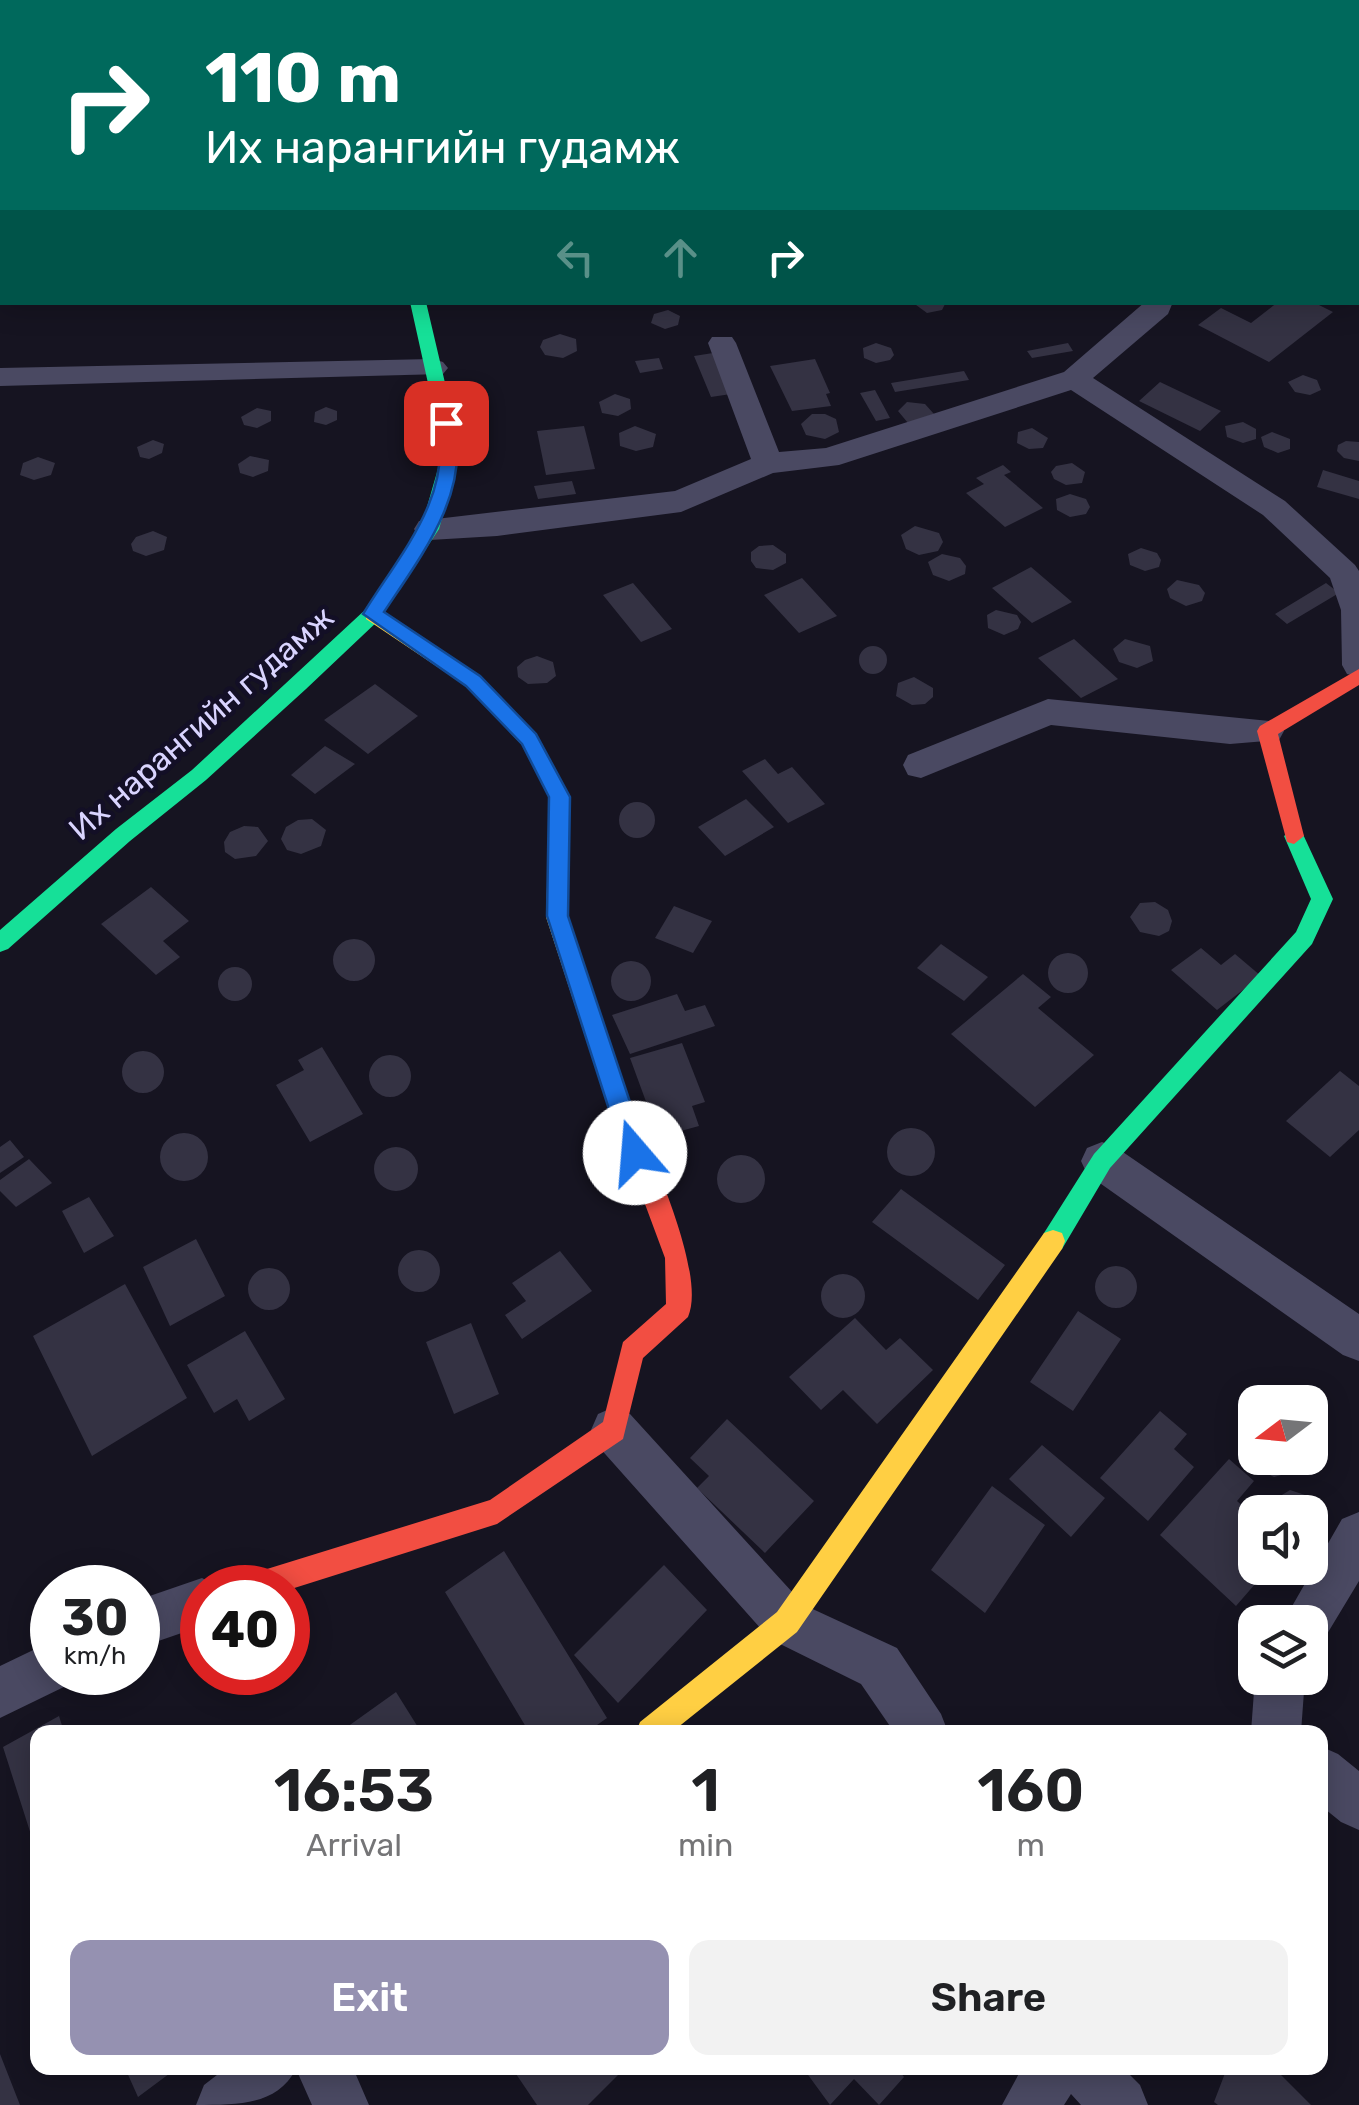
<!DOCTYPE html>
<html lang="en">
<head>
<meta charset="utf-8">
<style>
	:root { --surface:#fff; --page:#f2f2f2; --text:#202124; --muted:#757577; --accent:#9591b1 }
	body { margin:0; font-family:Rubik,sans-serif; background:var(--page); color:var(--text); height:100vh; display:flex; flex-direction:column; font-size:38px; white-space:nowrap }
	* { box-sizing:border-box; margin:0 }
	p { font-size:32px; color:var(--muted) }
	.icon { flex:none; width:55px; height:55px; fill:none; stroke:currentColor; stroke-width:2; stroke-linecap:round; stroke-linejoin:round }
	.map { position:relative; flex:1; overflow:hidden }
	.side { position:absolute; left:30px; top:1725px; width:1298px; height:350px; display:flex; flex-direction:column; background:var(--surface); border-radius:20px; box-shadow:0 5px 25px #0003 }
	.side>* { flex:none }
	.hud { position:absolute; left:0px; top:0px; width:1360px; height:305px; box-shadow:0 5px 25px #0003; background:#00695c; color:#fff; overflow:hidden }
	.needle { width:65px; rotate:254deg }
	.buttons { position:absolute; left:1238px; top:1385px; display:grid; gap:20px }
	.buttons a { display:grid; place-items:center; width:90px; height:90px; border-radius:20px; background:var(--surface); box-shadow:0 5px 25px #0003; font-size:50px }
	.speed { position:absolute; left:30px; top:1565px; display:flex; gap:20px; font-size:50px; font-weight:700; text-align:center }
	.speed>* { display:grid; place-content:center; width:130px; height:130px; border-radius:50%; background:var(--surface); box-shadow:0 5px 25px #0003; line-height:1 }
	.speed small { font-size:25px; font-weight:400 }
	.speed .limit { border:15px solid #d22; background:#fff; color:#111 }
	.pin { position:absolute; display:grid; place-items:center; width:85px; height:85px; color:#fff; margin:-42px; border-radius:20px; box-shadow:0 5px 15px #0006 }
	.me { position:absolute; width:110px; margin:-55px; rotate:342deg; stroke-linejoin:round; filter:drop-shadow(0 0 8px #0008) }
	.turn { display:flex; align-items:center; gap:35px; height:210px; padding:0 40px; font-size:45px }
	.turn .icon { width:130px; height:130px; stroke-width:2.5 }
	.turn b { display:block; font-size:70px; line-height:85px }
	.lanes { display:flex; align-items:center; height:95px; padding:0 40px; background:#0003; justify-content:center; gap:50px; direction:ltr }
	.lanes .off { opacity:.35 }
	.eta { display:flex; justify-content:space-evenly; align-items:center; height:170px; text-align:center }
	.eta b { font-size:60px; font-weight:600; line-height:70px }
	.button { display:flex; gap:20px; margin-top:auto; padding:20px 40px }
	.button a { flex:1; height:115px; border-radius:20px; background:var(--accent); color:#fff; font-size:40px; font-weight:600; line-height:115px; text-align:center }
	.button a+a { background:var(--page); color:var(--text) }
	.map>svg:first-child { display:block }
	.building { fill:#343243 }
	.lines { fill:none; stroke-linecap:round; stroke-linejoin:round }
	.lane { fill:#4a4962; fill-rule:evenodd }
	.street { fill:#4a4962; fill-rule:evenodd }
	.fast { fill:#16e098; fill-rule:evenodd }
	.slow { fill:#ffcf43; fill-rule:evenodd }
	.jam { fill:#f24e42; fill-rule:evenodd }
	.route { fill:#1a73e8; stroke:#114b97; stroke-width:2.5 }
	.labels { text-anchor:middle; stroke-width:9; stroke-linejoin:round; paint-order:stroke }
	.street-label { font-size:32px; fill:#d9d4ff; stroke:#130f26 }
</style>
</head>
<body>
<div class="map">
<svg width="1359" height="2105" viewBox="0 0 1359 2105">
	<rect width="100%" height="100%" fill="#161421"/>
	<path class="building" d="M912 302H945V304L942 310 927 313Z
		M1278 302H1313L1333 312 1269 362 1198 325 1221 308 1251 323Z
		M668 310 680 316 678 325 665 329 651 323 654 314Z
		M560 334 576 339 577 351 563 358 545 355 540 347 543 340Z
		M876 343 891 348 894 355 890 360 876 363 864 358 863 348Z
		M1068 343 1073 351 1032 358 1027 351Z
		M713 353 731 394 711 397 694 356Z
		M659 358 663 369 640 373 635 361Z
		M815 359 830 393 826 394 831 406 792 411 770 366Z
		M964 371 969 380 895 392 891 383Z
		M1303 375 1317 380 1321 390 1310 395 1295 392 1288 382Z
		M1160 382 1221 411 1200 431 1139 401Z
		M875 390 890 418 876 421 860 393Z
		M615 394 630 399 631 409 618 416 602 413 599 402Z
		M907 402 925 404 934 414 908 423 898 411Z
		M326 407 337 411V420L326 425 314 422 315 412Z
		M257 408 271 411V421L257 428 244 425 241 417Z
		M812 414H825L836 419 839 432 825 439 806 435 801 424Z
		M1243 422 1256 429V439L1243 443 1227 437 1225 426Z
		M584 426 595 469 546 475 537 431Z
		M635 426 656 434 653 447 636 451 620 446 619 433Z
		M1032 428 1048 438 1043 448 1029 449 1017 443 1018 432Z
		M1272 432 1290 439V449L1278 453 1264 447 1261 437Z
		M153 440 164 444 162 453 149 459 140 457 137 447Z
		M1346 441 1359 442V461L1344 458 1337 451 1338 445Z
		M250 456 269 460 268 471 253 477 240 473 238 464Z
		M38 457 55 463 51 475 34 480 20 475 23 463Z
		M1072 463 1085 472 1082 483 1066 485 1054 479 1051 472 1056 466Z
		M1003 465 1011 472 1004 475 1043 508 1005 527 966 493 984 484 976 478Z
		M1323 470 1359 481V499L1317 487Z
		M572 481 576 494 538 499 534 486Z
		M1070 494 1086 499 1090 507 1086 514 1070 517 1057 510 1056 499Z
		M915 526 939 533 943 542 938 551 919 555 906 549 901 535Z
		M153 531 167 537 164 550 146 556 133 551 131 544 136 537Z
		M773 545 786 554V563L773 570 756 568 751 561V552L759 546Z
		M1141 548 1157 553 1161 560 1159 567 1145 571 1130 565 1128 554Z
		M942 554 960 558 966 566 965 574 949 581 933 575 928 562Z
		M1031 567 1072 602 1032 623 992 588Z
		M802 578 837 616 799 633 764 595Z
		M1177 580 1199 585 1205 593 1202 601 1186 606 1170 598 1167 589Z
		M633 583 672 629 641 642 603 595Z
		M1326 583 1339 593 1287 624 1275 614Z
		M996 610 1017 615 1021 622 1018 629 1004 635 988 628 987 615Z
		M1074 639 1118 679 1081 698 1038 658Z
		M1125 639 1150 646 1153 661 1137 668 1119 662 1113 649Z
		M859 660a14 14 0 1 1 28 0a14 14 0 1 1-28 0Z
		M537 656 553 662 556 676 547 683 528 684 518 677 517 667 525 660Z
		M914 677 933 688V697L925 704 912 705 896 696 898 683Z
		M375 684 418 716 368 754 324 720Z
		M325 746 355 764 315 794 291 775Z
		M765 759 778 774 792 767 825 804 788 823 742 771Z
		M746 799 774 827 725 856 698 827Z
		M619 820a18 18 0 1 1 36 0a18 18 0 1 1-36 0Z
		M312 819 326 830 321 846 301 854 287 850 281 839 286 827 298 820Z
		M244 826 258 827 268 841 256 856 235 859 225 852 224 842 230 832Z
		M151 887 189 921 163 941 180 957 156 975 101 924Z
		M1155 902 1168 910 1172 921 1169 931 1159 936 1140 932 1130 917 1140 903Z
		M674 906 712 921 693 953 655 938Z
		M333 960a21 21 0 1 1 42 0a21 21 0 1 1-42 0Z
		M941 944 988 977 964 1001 917 968Z
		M1201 948 1221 965 1235 954 1261 976 1217 1010 1171 970Z
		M1048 973a20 20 0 1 1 40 0a20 20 0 1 1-40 0Z
		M611 981a20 20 0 1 1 40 0a20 20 0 1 1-40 0Z
		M218 984a17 17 0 1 1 34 0a17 17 0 1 1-34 0Z
		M1023 974 1051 997 1038 1008 1094 1055 1035 1107 951 1034Z
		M677 994 685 1011 705 1005 715 1026 630 1054 612 1015Z
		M682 1043 705 1102 692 1106 699 1126 659 1137 630 1058Z
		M322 1047 363 1114 310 1142 276 1085 304 1070 298 1060Z
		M122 1072a21 21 0 1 1 42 0a21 21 0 1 1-42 0Z
		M369 1076a21 21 0 1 1 42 0a21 21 0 1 1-42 0Z
		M1340 1071 1359 1086V1130L1330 1157 1286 1121Z
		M887 1152a24 24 0 1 1 48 0a24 24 0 1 1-48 0Z
		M160 1157a24 24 0 1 1 48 0a24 24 0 1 1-48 0Z
		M10 1140 24 1157 0 1173V1147Z
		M374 1169a22 22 0 1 1 44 0a22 22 0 1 1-44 0Z
		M717 1179a24 24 0 1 1 48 0a24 24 0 1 1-48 0Z
		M29 1159 52 1183 16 1207 0 1191V1180Z
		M901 1189 1005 1265 978 1300 872 1222Z
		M89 1197 114 1236 84 1253 62 1211Z
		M196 1239 225 1296 170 1326 143 1267Z
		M398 1271a21 21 0 1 1 42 0a21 21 0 1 1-42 0Z
		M560 1251 592 1291 522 1339 505 1315 526 1301 512 1283Z
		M1095 1287a21 21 0 1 1 42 0a21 21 0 1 1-42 0Z
		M248 1289a21 21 0 1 1 42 0a21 21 0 1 1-42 0Z
		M821 1296a22 22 0 1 1 44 0a22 22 0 1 1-44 0Z
		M125 1284 187 1398 92 1456 33 1336Z
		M1078 1311 1121 1339 1073 1411 1030 1382Z
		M855 1318 886 1350 900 1338 933 1370 877 1424 843 1390 821 1410 789 1377Z
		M471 1323 499 1394 454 1414 426 1342Z
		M245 1331 285 1399 249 1421 237 1399 214 1413 187 1365Z
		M1160 1411 1187 1434 1174 1449 1194 1467 1148 1521 1100 1478Z
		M727 1419 814 1501 765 1553 697 1488 709 1476 690 1458Z
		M1255 1422V1458H1299L1292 1472 1274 1477 1249 1464 1244 1456 1241 1439 1244 1431Z
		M1042 1445 1105 1498 1071 1537 1009 1479Z
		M1229 1459 1254 1481 1237 1501 1255 1517V1568H1269L1236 1606 1160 1535Z
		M992 1486 1045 1525 985 1613 931 1570Z
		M1290 1490 1314 1498 1325 1514 1324 1531 1310 1542V1512H1273L1277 1498Z
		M504 1551 607 1718 587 1732H529L445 1592Z
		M664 1565 707 1610 618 1703 574 1655Z
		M396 1692 421 1732H340Z
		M59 1716 64 1732H38V1839L33 1841 3 1747Z
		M0 2054 20 2105H0Z
		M125 2068H177L138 2097Z
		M512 2068H625L588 2105H537Z
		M803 2068H897L904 2077 879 2105 854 2079 830 2105Z
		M1227 2068H1274L1311 2105H1218L1214 2102Z"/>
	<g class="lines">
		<path class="lane" d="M0 82H2V90H0Z"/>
		<path class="street" d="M319 0H345L347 2H321Z
			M647 0H672L674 2H649Z
			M0 29H2V43H0Z
			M1359 151V168H1358V152Z
			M0 222H2V238H0Z
			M1145 302H1173L1168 314 1093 378 1285 501 1355 565 1359 571V677L1347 674 1342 665 1341 610 1330 578 1263 515 1071 390 839 465 773 473 681 512 497 536 430 540 419 537 414 529 419 521 675 491 751 459 708 343 712 337H732L736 343 779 452 826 448 1064 372Z
			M433 359 443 362 448 368 443 374 0 386V368Z
			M1048 699 1279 722 1284 731 1279 740 1230 744 1051 725 921 778 908 775 903 765 908 755Z
			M1102 1142 1117 1148 1359 1314V1361L1343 1355 1087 1174 1081 1161 1087 1148Z
			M614 1407 630 1414 804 1605 897 1648 941 1714 948 1732H894L861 1684 770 1639 598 1446 591 1430 598 1414Z
			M1359 1512V1581L1324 1639 1310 1645V1622H1283L1342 1519Z
			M202 1578 220 1588H202V1626L138 1648V1600Z
			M52 1641V1672H74L70 1684 0 1718V1666Z
			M1255 1678H1305L1301 1732H1251Z
			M1320 1746 1338 1754 1359 1771V1830L1341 1822 1320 1805Z
			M226 2068H353L369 2105H312L296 2069C277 2105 240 2105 196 2105L204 2085Z
			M1022 2068H1123L1140 2085 1148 2105H1081L1071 2094 1064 2105H1002Z"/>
		<path class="fast" d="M410 302H426L461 451 439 529 410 573 380 619 306 689 206 780 130 841 8 949 0 952V930L116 829 192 770 366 609 421 528 443 451Z
			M1294 828 1301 830 1333 899 1312 944 1110 1168 1062 1249 1053 1252 1044 1249 1041 1241 1044 1233 1094 1154 1296 932 1311 899 1284 836Z"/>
		<path class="slow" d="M373 607 480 676 536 735 570 797 568 917 625 1091 622 1098 614 1101 606 1098 603 1091 546 917 550 797 522 745 466 686 366 619V609Z
			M1053 1230 1062 1233 1065 1241 1062 1249 797 1632 672 1732H636L640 1722 777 1612 1044 1233Z"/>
		<path class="jam" d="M1359 669V685L1278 734 1304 836 1294 844 1287 842 1257 731 1260 726Z
			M614 1081 622 1084 625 1091C644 1139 708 1272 688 1317L643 1358 623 1439 497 1524 288 1590 238 1588 241 1578 251 1574 490 1500 603 1422 623 1342 666 1304 665 1258 603 1091 606 1084Z"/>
	</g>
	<path class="route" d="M446 417 454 423C471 493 421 556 384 612L480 676 536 734 570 797 568 916 647 1153 643 1160 635 1163 627 1160 623 1153 547 916 549 797 522 744 466 686 363 614C399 555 454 496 437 423Z"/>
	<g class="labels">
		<g class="street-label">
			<text transform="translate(201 723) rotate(-41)" y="11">Их нарангийн гудамж</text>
		</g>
	</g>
</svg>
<div class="buttons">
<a><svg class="needle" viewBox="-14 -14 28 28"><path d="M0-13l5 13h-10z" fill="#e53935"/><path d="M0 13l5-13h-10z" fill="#757577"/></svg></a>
<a><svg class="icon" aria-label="sound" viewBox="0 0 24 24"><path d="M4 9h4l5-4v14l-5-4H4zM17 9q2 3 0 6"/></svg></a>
<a><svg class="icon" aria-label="layers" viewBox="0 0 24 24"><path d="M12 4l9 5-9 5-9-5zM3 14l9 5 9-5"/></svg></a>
</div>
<div class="speed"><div>30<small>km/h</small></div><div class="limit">40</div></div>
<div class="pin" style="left:446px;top:423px;background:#d93025"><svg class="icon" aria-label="arrive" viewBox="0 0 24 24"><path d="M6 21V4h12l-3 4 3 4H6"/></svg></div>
<svg class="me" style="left:635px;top:1153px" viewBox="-20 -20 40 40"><circle r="19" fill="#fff"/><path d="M0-13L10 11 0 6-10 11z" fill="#1a73e8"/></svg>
<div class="hud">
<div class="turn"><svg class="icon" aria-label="right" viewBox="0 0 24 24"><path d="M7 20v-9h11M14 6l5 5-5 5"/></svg><div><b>110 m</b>Их нарангийн гудамж</div></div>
<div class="lanes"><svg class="icon off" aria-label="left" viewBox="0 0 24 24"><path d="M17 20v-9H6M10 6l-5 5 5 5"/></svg><svg class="icon off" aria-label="ahead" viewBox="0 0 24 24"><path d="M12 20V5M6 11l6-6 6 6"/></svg><svg class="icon" aria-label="right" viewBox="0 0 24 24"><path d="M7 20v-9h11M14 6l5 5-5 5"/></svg></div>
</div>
<section class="side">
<div class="eta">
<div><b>16:53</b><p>Arrival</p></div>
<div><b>1</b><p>min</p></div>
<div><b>160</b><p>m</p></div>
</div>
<div class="button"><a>Exit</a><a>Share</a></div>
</section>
</div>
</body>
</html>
